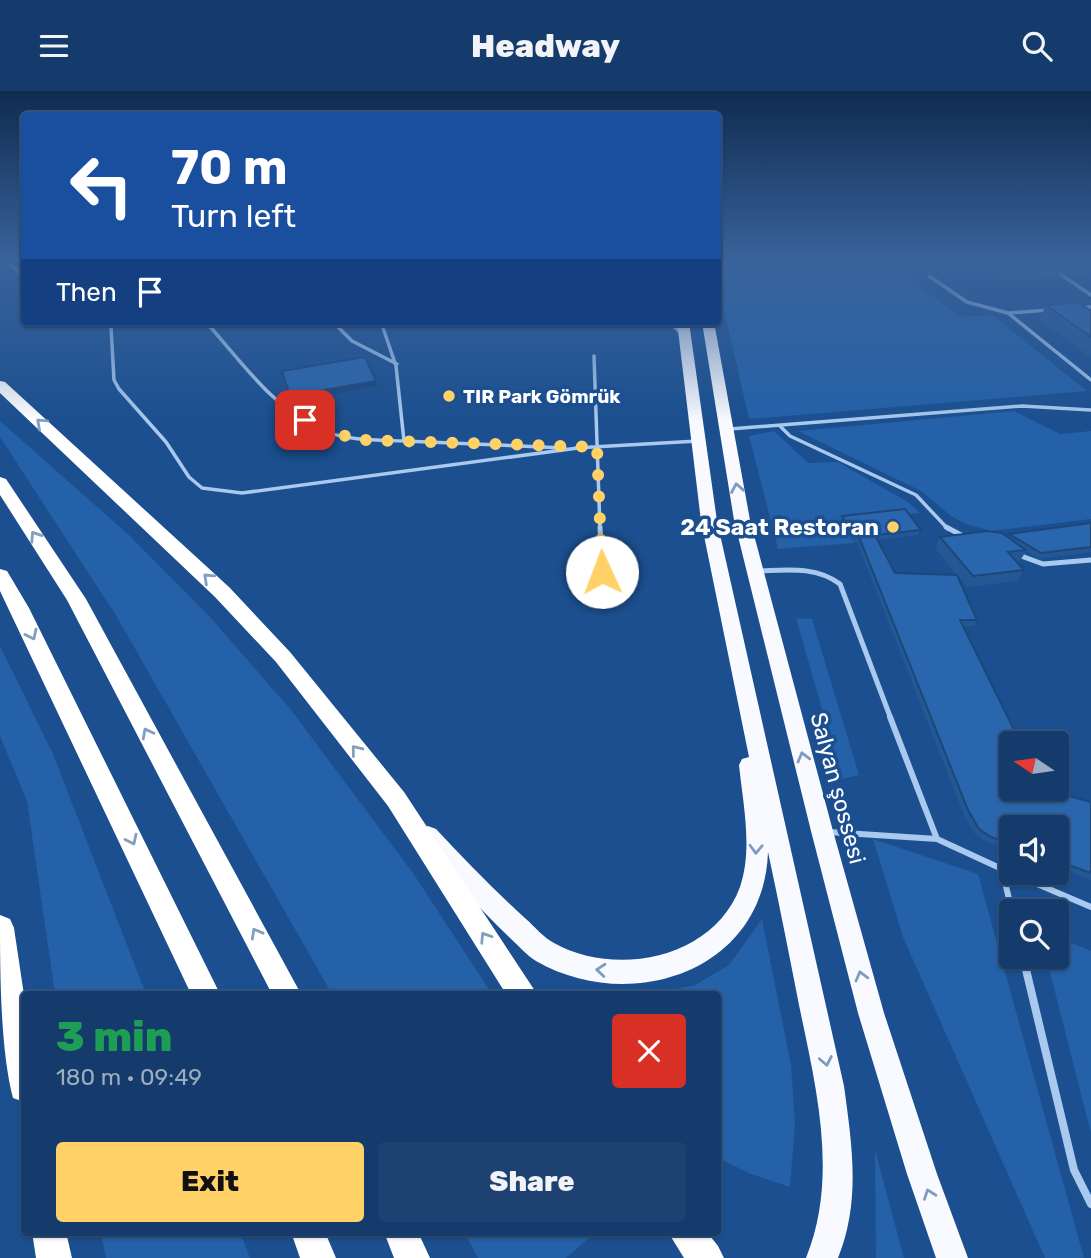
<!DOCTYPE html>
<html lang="en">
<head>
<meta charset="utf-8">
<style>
	:root { --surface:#143b6b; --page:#1d4271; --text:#f1f3f6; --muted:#9dadc1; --line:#33557e; --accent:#ffd166 }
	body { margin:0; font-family:Rubik,sans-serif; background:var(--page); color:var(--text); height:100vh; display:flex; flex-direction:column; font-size:26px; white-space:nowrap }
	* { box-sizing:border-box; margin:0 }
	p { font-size:23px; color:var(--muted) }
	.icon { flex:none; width:38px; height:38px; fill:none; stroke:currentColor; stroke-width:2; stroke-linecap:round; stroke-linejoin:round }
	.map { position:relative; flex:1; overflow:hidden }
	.sheet { position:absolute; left:21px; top:900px; width:700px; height:245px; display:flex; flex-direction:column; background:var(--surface); border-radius:7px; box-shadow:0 2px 5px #0004,0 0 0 2px var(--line) }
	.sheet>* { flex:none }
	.guide { position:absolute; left:21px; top:21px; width:700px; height:214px; border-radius:7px; box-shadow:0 2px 5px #0004,0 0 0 2px var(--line); background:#1a4fa0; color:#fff; overflow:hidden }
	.needle { width:46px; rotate:283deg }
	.buttons { position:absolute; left:999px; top:640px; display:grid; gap:14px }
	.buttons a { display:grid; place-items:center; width:70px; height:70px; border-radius:7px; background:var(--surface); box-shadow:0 2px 5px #0004,0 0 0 2px var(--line); font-size:35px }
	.pin { position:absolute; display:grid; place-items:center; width:60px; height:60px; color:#fff; margin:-30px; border-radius:14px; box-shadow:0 4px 10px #0006 }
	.me { position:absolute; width:77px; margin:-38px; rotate:358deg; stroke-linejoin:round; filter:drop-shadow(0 0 5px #0008) }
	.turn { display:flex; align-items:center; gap:24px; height:147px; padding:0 35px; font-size:32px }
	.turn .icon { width:91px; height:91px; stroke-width:2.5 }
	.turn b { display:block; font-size:49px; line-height:60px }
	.then { display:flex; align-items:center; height:66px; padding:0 35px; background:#0003; gap:14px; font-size:26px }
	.round { display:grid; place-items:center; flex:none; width:74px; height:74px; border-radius:7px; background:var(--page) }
	.summary { display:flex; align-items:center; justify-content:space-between; height:119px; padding:0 35px }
	h1 { font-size:42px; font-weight:800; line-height:52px; color:#1e9e55 }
	.button { display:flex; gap:14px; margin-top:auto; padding:14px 35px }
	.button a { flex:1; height:80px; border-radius:7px; background:var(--accent); color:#111; font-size:28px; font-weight:800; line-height:80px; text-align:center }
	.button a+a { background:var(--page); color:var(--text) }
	header { display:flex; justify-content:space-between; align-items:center; height:91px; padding:0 35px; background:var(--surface); font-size:32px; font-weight:800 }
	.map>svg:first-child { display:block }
	.green { fill:#2461a8 }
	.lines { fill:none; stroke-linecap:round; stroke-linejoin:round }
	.service-far3 { stroke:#a9c9ee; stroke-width:3.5 }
	.service-far2 { stroke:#a9c9ee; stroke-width:5 }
	.service-far1 { stroke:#a9c9ee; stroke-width:6 }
	.service { stroke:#a9c9ee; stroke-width:8 }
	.trunk { fill:#f8faff; fill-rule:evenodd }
	.motorway { fill:#fff; fill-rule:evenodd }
	.wall { fill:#245895 }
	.shaded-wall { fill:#1d4779 }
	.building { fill:#2a66ad; stroke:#1d4779; stroke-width:2 }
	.oneway { stroke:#829ec1 }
	.oneway2 { stroke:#7e9cc1 }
	.route { stroke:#ffd166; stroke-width:12; stroke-dasharray:0 21.6 }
	.poi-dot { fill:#ffd166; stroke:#1b4f8f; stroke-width:2.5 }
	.labels { text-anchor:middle; stroke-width:7; stroke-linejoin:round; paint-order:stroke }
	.far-poi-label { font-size:19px; font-weight:bold; fill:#fff; stroke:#1b4f8f; text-anchor:start }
	.poi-label { font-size:23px; font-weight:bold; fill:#fff; stroke:#1b4f8f; text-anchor:end }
	.street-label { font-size:23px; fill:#fff; stroke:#1b4f8f }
</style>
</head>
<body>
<header><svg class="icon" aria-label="menu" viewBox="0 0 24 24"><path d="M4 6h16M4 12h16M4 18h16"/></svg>Headway<svg class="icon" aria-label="search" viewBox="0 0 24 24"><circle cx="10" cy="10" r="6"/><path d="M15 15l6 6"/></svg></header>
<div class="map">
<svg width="1091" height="1167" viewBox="0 0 1091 1167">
	<rect width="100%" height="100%" fill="#1b4f8f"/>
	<path class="green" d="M718 168H914L921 174 906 186 961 226 992 224 1087 300 749 328 718 192Z
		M1014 320 1060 343 1091 340V428L991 440 966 433 951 425 921 400 798 340Z
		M0 330 129 444 210 526 291 619 413 782 492 903H332L117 526 0 346Z
		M774 340 808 372 838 371 908 411 920 422 840 431 854 452 778 458 749 345Z
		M796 527 812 528 859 684 842 688Z
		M0 555 53 663 146 903H55L27 710 0 645Z
		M873 748 978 783 1084 1167H1045L903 846Z
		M762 828 791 974 795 1033 790 1096 751 1083 718 1067V903H652L695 894 729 874Z
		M1057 846 1091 860V1042L1046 866H1057Z
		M875 1059 904 1167H876Z
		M101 1141H240L250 1167H106Z
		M464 1141H596L566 1167H478Z"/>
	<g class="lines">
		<path class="service-far3" d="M3 168 24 185
			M15 168 24 173
			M1056 180 1091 204
			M929 185 967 211 1008 222
			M1080 217 1091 216
			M1049 219 1008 222 1091 289
			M105 231 111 236 114 289 119 298 166 351 189 386 202 397 242 402 578 357
			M206 231C241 270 274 319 324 340 349 350 378 349 404 350
			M333 231 352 250 397 273
			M381 231 396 275 404 350 565 357
			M669 231 682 243
			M594 265 600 438
			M780 335 790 345 916 404 948 438
			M730 338 1022 315 1091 319
			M575 357 698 350"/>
		<path class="service-far2" d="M600 436 602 480
			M946 436 963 445
			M1016 463 1043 473 1091 469
			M759 480C787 479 816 475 840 493L891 628"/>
		<path class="service-far1" d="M890 626 937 748
			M829 741 937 748 1002 778 1012 821
			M1002 778 1091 816"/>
		<path class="service" d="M1023 866 1074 1079 1091 1113"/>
		<path class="trunk" d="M677 231H689L717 430 844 995C852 1054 861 1110 838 1167H806C839 1086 816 996 799 914 789 863 779 812 768 761 764 881 630 924 536 870 526 864 517 853 508 845 477 815 449 784 420 752L417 745 420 738 428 735 436 738C465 769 495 800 526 828 535 836 544 847 554 852 617 887 714 867 740 796 753 758 743 713 739 674L742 668 749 666 701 430Z
			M702 231H714L750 429 833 740 884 922 937 1083 968 1167H936L907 1083 858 922 811 740 734 429Z"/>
		<path class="motorway" d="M0 290 5 291 229 496 290 561 404 701 537 903H506L388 715 276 571 215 506 0 302Z
			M0 386 6 388 86 508 301 903H272L67 509 0 404Z
			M0 478 7 480 29 517 220 903H191L0 500Z
			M0 824 10 828 14 837 24 904V1011L13 1007C0 958 0 877 0 824Z
			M32 1141H66L72 1167H36Z
			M291 1141H325L336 1167H300Z
			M384 1141H418L430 1167H394Z
			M668 1141H707L718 1155 724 1167H684Z"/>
	</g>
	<path class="wall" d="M977 168H1091V184L1072 186 1062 179 1058 186 1007 190Z
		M1046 214 1091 220V267L1039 228Z
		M571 231H627V235L571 234Z
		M842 425 921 439 918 444 878 449 895 482 956 484 935 457 940 446H1007L1009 443 1091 432V461L1038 468 1026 460 1020 470H1017L1024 479 1018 490 967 496 958 485 977 529 974 535H963L1012 698 1066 704 1091 711V789L1057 776V737H1012V760L986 751 975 743 964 724 857 451 854 452 840 431Z"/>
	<path class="shaded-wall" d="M376 290 377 295 292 311 290 305Z"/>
	<path class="building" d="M1001 168H1057L1064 173 1012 176Z
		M1072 168H1091V171L1079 172Z
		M1078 211 1091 220V246L1046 214Z
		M365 266 376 290 290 305 282 280Z
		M905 418 921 439 875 444 895 482 957 484 977 529H960L1021 653H1012V698H1057L1066 704 1091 711V782L1057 770V737H1012V753L991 746 979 738 968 719 859 446H856L842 425Z
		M1091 432V456L1041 462 1009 443Z
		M987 440 1002 442 1026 459 1008 461 1024 479 973 485 940 446Z"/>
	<defs><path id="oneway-chevron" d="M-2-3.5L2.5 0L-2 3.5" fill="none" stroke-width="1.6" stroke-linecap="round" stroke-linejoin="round" transform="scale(1.75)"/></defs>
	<g class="oneway">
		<use href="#oneway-chevron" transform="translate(41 332) rotate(-138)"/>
		<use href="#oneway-chevron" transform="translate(35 445) rotate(-123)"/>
		<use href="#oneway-chevron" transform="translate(208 487) rotate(-137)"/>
		<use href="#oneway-chevron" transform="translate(32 544) rotate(64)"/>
		<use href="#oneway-chevron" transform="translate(147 642) rotate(-118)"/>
		<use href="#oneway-chevron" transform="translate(356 659) rotate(-129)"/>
		<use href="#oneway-chevron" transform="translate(132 749) rotate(64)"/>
		<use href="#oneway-chevron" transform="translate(256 842) rotate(-119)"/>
		<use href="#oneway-chevron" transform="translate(485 846) rotate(-123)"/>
	</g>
	<g class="oneway2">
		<use href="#oneway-chevron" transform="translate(737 397) rotate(-100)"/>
		<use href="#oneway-chevron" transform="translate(803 666) rotate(-105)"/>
		<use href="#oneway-chevron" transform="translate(756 758) rotate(92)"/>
		<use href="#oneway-chevron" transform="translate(601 879) rotate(-175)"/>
		<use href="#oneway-chevron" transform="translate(861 885) rotate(-105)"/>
		<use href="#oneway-chevron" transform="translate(826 970) rotate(79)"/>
		<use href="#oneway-chevron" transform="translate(929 1103) rotate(-110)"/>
	</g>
	<linearGradient id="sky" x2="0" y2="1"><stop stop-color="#0f2b4f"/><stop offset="0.51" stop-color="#39639b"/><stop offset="1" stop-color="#39639b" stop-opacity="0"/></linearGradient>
	<rect width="1091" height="331" fill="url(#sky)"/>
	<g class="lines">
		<path class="route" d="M305 329 325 340 363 349 597 356 602 481"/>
	</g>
	<g class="poi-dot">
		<circle cx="449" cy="305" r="7"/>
		<circle cx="893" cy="436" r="7"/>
	</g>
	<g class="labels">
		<g class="far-poi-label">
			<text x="463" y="312">TIR Park Gömrük</text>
		</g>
		<g class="poi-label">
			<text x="879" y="444">24 Saat Restoran</text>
		</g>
		<g class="street-label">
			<text transform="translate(838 697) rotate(75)" y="8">Salyan şossesi</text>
		</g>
	</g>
</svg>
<div class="buttons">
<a><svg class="needle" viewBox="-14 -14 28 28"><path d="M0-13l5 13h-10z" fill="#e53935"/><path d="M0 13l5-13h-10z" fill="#9dadc1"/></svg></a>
<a><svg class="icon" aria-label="sound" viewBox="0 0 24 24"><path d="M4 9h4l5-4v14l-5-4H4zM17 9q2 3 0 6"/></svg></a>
<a><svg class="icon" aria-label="search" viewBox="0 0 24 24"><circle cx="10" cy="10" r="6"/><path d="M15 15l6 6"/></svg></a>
</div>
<div class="pin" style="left:305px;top:329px;background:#d93025"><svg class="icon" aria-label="arrive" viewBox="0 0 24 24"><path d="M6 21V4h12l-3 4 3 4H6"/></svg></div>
<svg class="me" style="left:602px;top:481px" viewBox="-20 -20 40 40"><circle r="19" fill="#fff"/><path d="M0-13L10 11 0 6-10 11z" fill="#ffd166"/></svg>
<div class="guide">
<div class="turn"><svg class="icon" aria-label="left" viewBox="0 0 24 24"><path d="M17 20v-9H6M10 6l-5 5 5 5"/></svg><div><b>70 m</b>Turn left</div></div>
<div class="then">Then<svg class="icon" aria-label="arrive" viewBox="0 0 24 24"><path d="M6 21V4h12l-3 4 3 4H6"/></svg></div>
</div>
<section class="sheet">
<div class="summary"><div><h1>3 min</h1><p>180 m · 09:49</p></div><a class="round" style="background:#d93025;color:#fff"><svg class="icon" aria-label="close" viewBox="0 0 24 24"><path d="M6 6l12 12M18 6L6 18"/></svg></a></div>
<div class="button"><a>Exit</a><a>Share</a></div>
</section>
</div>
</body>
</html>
